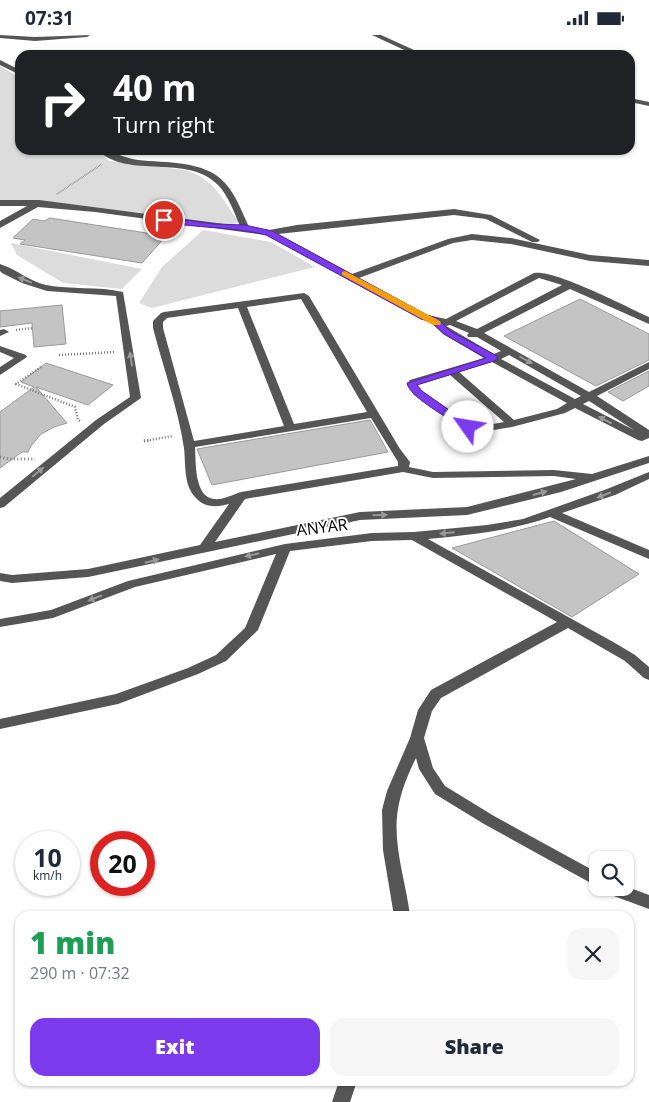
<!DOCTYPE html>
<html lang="en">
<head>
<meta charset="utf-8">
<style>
	:root { --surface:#fff; --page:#f6f6f7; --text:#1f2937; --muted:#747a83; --accent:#7c3aed }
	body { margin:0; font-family:"Open Sans",sans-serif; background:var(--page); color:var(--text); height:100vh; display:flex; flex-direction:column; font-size:19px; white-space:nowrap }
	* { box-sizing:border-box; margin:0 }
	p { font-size:16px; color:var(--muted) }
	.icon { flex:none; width:28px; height:28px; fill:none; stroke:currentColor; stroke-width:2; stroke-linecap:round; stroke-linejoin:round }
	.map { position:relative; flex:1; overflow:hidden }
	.panel { position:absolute; left:15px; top:876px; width:619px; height:175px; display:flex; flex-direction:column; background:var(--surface); border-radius:15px; box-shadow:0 1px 4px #0004 }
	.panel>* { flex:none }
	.guide { position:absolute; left:15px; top:15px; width:620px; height:105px; border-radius:15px; box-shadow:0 1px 4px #0004; background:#202124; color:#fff; overflow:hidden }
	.buttons { position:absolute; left:589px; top:816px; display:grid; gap:10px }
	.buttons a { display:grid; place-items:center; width:45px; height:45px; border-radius:10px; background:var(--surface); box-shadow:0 1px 4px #0004; font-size:25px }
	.speed { position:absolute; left:15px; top:796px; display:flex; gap:10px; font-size:25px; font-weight:700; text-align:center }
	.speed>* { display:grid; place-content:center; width:65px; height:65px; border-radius:50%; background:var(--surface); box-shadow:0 1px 4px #0004; line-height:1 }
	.speed small { font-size:12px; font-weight:400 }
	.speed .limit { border:8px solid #d22; background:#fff; color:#111 }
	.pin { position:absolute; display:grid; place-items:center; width:42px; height:42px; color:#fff; margin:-21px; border:2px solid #fff; border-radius:50%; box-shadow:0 1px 5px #0007 }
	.me { position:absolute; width:55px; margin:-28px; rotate:302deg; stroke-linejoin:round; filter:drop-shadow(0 0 4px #0008) }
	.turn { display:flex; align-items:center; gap:18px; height:105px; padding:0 15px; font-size:22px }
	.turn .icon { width:65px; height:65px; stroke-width:2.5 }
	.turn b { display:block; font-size:35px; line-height:42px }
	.round { display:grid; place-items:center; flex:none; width:52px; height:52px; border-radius:15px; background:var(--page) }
	.summary { display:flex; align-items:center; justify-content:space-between; height:85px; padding:0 15px }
	h1 { font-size:30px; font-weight:800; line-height:38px; color:#1e9e55 }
	.cta { display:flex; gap:10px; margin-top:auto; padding:10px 15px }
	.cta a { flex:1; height:58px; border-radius:15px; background:var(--accent); color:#fff; font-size:20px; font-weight:800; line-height:58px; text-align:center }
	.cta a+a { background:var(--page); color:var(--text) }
	.status { display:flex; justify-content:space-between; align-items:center; height:35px; padding:0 25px; background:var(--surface); direction:ltr }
	.status svg { height:14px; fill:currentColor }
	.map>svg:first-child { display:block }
	.green { fill:#dcdcdc }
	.building { fill:#c4c4c4; stroke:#999 }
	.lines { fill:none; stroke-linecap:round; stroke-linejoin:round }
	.path-far2 { stroke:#777; stroke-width:2; stroke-dasharray:0.5 1; stroke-linecap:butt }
	.path-far1 { stroke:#777; stroke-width:2.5; stroke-dasharray:1 2; stroke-linecap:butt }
	.path { stroke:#777; stroke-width:3; stroke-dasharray:1 2.5; stroke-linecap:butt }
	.minor { fill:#555; fill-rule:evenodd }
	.oneway { fill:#999 }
	.route { fill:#7c3aed; stroke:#51269a }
	.slow { fill:#f59e0b }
	.labels { text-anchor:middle; stroke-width:4; stroke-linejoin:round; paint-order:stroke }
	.street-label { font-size:16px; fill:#000; stroke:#fff }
</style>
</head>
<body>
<div class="status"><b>07:31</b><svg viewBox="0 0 49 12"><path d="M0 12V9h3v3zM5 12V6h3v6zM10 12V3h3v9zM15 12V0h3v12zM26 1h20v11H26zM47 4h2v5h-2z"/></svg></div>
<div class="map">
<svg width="649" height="1067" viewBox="0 0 649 1067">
	<rect width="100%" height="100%" fill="#fff"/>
	<path class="green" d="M0 31 20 43V115H97L109 126 185 135C215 143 222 165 239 187 209 198 171 181 141 178 94 173 47 170 0 166Z
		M203 195 271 207 315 232 152 273 139 268 162 232Z
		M11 208 142 234 122 254 63 248 17 220Z"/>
	<path class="building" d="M50 183 166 201 142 228 20 209 25 205 13 203 33 184 44 186Z
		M580 264 649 299V325L596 351 504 301Z
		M62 270 66 309 34 312 32 288 0 292V276Z
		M46 328 113 350 88 370 36 352 67 388 54 392 41 399 31 411 28 417H22L0 433V377L34 352 21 347Z
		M649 336V351L623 366 608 357Z
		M370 385 388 417 212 450 197 414Z
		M554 486 639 539 572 582 452 513Z"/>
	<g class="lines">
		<path class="path-far2" d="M57 159 102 129"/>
		<path class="path-far1" d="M16 295 32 293
			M59 320 115 317
			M41 332 16 349 75 372 78 385 80 386
			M144 406 173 401"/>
		<path class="path" d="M144 406 151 405
			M0 422 9 424H35"/>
		<path class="minor" d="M0 0 35 2 90 0 87 2 35 6 0 3Z
			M372 0H381L425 20H415Z
			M0 25 20 35V40L0 30Z
			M630 63 649 67V71L630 67Z
			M97 115C111 115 123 123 138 125 165 128 205 125 225 148 236 160 242 177 249 192L269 195 297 190 454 174 491 180 540 205 538 207H532L486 184 454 180 278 199 352 239 448 204 472 199 511 203 590 220 649 225V231L590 226 511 209 472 205 453 208 359 243 427 280 446 284 534 238C554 234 627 272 649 282V289L570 254 484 298 589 357 649 327V334L597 361 649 395V403L642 406 638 405 575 373 565 378 512 392 476 398 464 394 414 360 407 350 410 345 484 323 443 299 430 286 421 284 266 200 95 177 38 172 0 193V186L27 171H0V165H39L240 191C234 177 228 160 218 150 187 118 129 145 97 115ZM539 243 562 250 477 294 456 286ZM450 290 469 298 467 300 468 302H477L501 316 494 319 446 291ZM509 320 581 361 575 364 501 324ZM492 327 567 368 557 374 514 385 459 337ZM450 340 504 387 477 392 472 390 422 356 417 350ZM589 366 634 395 583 369Z
			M0 229C16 234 29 246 46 250 71 255 98 251 123 257L141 363 104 389 4 472 0 473V463L96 385 130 362 116 261 47 256 22 248 2 238 0 236Z
			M304 258 309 261 400 414 410 427 409 432 433 437 554 435 592 439 649 421V428L561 457 467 480 360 485 88 542 12 548 0 546V538L12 540 88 534 200 510 229 469C218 472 205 473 197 464 183 451 186 430 184 413 178 373 163 332 153 293V286L161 278 164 277ZM301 264 367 377 294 389 247 272ZM238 273 284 391 194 406 163 293V287L167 283ZM371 383 398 427V431L241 457C232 460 223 465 214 464 194 462 196 427 195 412ZM403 437 433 443 554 441 576 444 467 472 360 477 215 507 245 464Z
			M4 294 9 297 0 301V295Z
			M0 311 26 320 27 322 0 340V332L14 323 0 317Z
			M649 437V444L615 460 562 478 649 515V524L550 482C510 496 470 500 428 504L615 608 635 620 649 632V645L644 643 625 626 568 593 441 663 432 676 424 703 433 733 445 751 494 781 598 838V852L484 789 435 759 419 734 416 723C408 739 401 756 398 774 392 809 406 846 410 881H394L383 815 382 775 387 756 410 703 418 675 431 655 557 587 412 505 372 506 290 516 258 595 226 626 198 639 118 669 0 694V684L116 659 188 633 216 620 245 593 276 519 135 552 53 583 0 592V584L51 575 128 546 285 509 372 498 414 497 487 490 523 484 607 454Z
			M625 851 649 860V874L603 857 601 852Z
			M339 1046H357L350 1067H332Z"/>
	</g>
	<defs><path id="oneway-solid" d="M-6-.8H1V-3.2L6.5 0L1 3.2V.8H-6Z" transform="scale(1.25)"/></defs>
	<g class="oneway">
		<use href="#oneway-solid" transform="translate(25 245) rotate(-158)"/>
		<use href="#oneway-solid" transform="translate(131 324) rotate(-99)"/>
		<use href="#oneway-solid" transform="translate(526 325) rotate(29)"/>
		<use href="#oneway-solid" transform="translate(605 385) rotate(-153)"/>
		<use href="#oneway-solid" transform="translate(38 437) rotate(-40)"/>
		<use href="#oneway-solid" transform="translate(540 458) rotate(-15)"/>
		<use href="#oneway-solid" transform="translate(604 460) rotate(159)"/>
		<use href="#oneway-solid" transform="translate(380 480) rotate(-2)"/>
		<use href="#oneway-solid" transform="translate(447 498) rotate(175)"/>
		<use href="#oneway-solid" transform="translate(252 520) rotate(167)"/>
		<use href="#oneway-solid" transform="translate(152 526) rotate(-13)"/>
		<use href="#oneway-solid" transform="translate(95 563) rotate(159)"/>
	</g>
	<path class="route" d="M164 182 214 189 245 190 272 196 427 280 437 283 450 296 497 321V325L417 350 422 356 473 392 468 395 465 394C452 385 410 363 407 348L486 323 444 299 431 287 421 284 266 200C232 191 196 194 161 186L160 185Z"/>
	<path class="slow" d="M345 236 440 286 441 288 440 290H433L342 240V237Z"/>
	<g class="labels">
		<g class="street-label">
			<text transform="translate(322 492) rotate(-7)" y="6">ANYAR</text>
		</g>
	</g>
</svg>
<div class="buttons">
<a><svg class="icon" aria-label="search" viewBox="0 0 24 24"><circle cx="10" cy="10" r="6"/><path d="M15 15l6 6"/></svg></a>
</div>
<div class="speed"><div>10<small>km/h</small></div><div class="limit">20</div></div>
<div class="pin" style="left:164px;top:185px;background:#d93025"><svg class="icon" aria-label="arrive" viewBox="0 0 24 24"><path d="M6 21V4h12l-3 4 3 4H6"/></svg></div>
<svg class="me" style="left:468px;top:392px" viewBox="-20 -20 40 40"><circle r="19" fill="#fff"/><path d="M0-13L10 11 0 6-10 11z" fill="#7c3aed"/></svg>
<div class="guide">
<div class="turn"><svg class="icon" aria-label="right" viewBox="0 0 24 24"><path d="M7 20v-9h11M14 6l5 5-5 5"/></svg><div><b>40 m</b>Turn right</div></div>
</div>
<section class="panel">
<div class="summary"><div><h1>1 min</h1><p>290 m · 07:32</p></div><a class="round"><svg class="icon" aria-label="close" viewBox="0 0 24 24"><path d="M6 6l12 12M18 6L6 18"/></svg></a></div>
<div class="cta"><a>Exit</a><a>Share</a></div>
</section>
</div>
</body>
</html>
